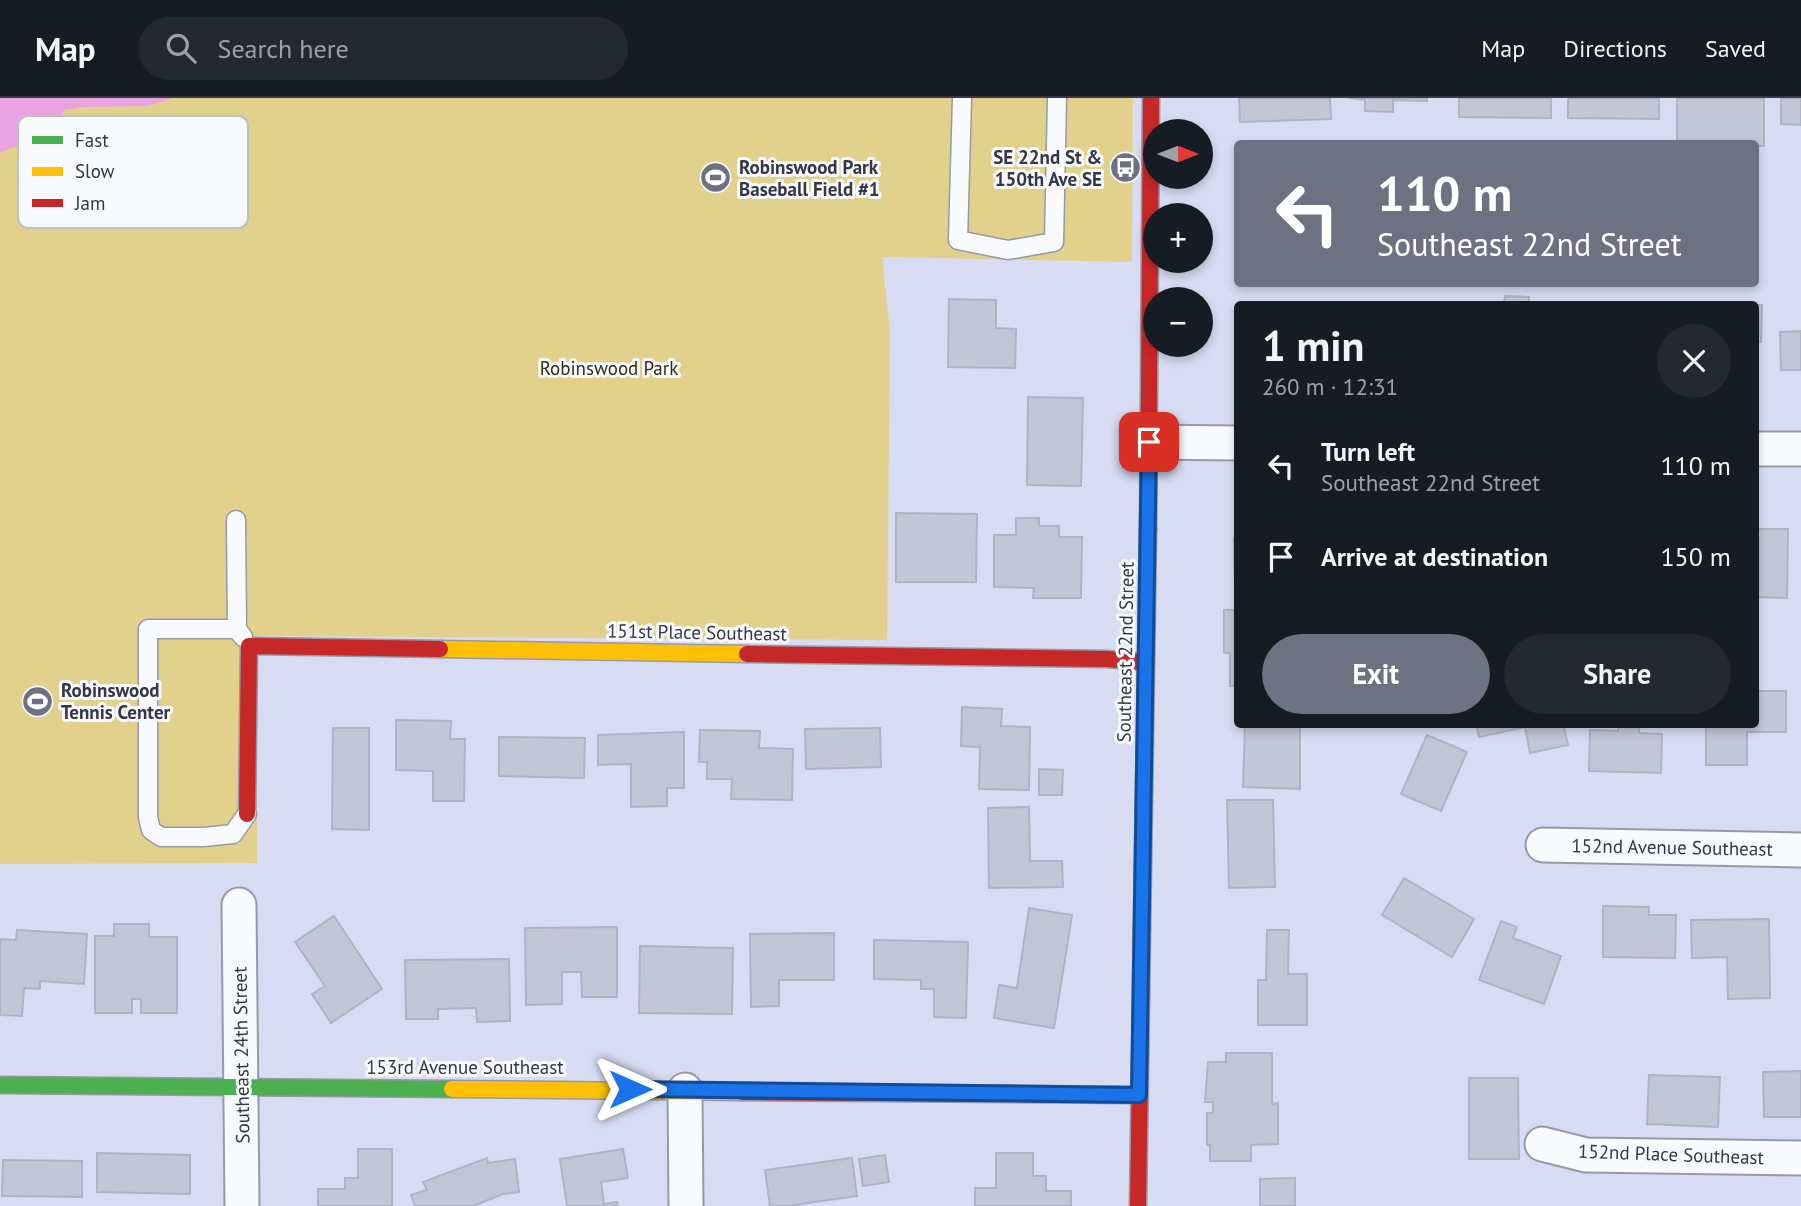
<!DOCTYPE html>
<html lang="en">
<head>
<meta charset="utf-8">
<style>
	:root { --surface:#171b24; --page:#242831; --text:#f1f3f6; --muted:#9ea1a6; --line:#363941; --accent:#6d7182 }
	body { margin:0; font-family:"PT Sans",sans-serif; background:var(--page); color:var(--text); height:100vh; display:flex; flex-direction:column; font-size:26px; white-space:nowrap }
	* { box-sizing:border-box; margin:0 }
	p { font-size:23px; color:var(--muted) }
	.icon { flex:none; width:38px; height:38px; fill:none; stroke:currentColor; stroke-width:2; stroke-linecap:round; stroke-linejoin:round }
	.map { position:relative; flex:1; overflow:hidden }
	.side { position:absolute; left:1234px; top:203px; width:525px; height:427px; display:flex; flex-direction:column; background:var(--surface); border-radius:7px; box-shadow:0 4px 10px #0003 }
	.side>* { flex:none }
	.banner { position:absolute; left:1234px; top:42px; width:525px; height:147px; border-radius:7px; box-shadow:0 4px 10px #0003; background:#6d7182; color:#fff; overflow:hidden }
	.needle { width:46px; rotate:90deg }
	.fabs { position:absolute; left:1143px; top:21px; display:grid; gap:14px }
	.fabs a { display:grid; place-items:center; width:70px; height:70px; border-radius:50%; background:var(--surface); box-shadow:0 4px 10px #0003; font-size:35px }
	.pin { position:absolute; display:grid; place-items:center; width:60px; height:60px; color:#fff; margin:-30px; border-radius:14px; box-shadow:0 4px 10px #0006 }
	.me { position:absolute; width:77px; margin:-38px; rotate:90deg; stroke-linejoin:round; filter:drop-shadow(0 0 5px #0008) }
	.turn { display:flex; align-items:center; gap:24px; height:147px; padding:0 28px; font-size:32px }
	.turn .icon { width:91px; height:91px; stroke-width:2.5 }
	.turn b { display:block; font-size:49px; line-height:60px }
	.round { display:grid; place-items:center; flex:none; width:74px; height:74px; border-radius:37px; background:var(--page) }
	.head { display:flex; align-items:center; justify-content:space-between; height:119px; padding:0 28px }
	h1 { font-size:42px; font-weight:700; line-height:52px }
	.action { display:flex; gap:14px; margin-top:auto; padding:14px 28px }
	.action a { flex:1; height:80px; border-radius:42px; background:var(--accent); color:#fff; font-size:28px; font-weight:700; line-height:80px; text-align:center }
	.action a+a { background:var(--page); color:var(--text) }
	ul { padding:0; list-style:none }
	li { display:flex; align-items:center; gap:21px; height:91px; padding:0 28px }
	li div { flex:1 }
	li b { display:block; font-size:26px }
	li em { font-style:normal }
	header { display:flex; align-items:center; gap:42px; box-sizing:border-box; height:98px; padding:0 35px; background:var(--surface); border-bottom:2px solid var(--line) }
	header strong { font-size:33px }
	nav { display:flex; gap:38px; margin-inline-start:auto; font-size:24px }
	.search { width:490px; height:63px; background:var(--page); display:flex; align-items:center; gap:18px; box-sizing:border-box; padding:0 24px; border-radius:38px; color:var(--muted); font-size:26px }
	.map>svg:first-child { display:block }
	.green { fill:#e1d18c }
	.water { fill:#e9a3e1 }
	.building { fill:#c3c6d7; stroke:#afb3c3; stroke-width:2 }
	.lines { fill:none; stroke-linecap:round; stroke-linejoin:round }
	.lane-casing { stroke:#9799a9; stroke-width:21 }
	.street-casing { stroke:#9799a9; stroke-width:37 }
	.fast-casing { stroke:#9799a9; stroke-width:19 }
	.slow-casing { stroke:#9799a9; stroke-width:19 }
	.jam-casing { stroke:#9799a9; stroke-width:19 }
	.lane { stroke:#f9fafd; stroke-width:18 }
	.street { stroke:#f9fafd; stroke-width:33 }
	.fast { stroke:#4caf50; stroke-width:16 }
	.slow { stroke:#ffc107; stroke-width:16 }
	.jam { stroke:#c62828; stroke-width:16 }
	.route-casing { stroke:#114b97; stroke-width:18 }
	.route { stroke:#1a73e8; stroke-width:12 }
	.labels { text-anchor:middle; stroke-width:6; stroke-linejoin:round; paint-order:stroke }
	.poi-label { font-size:19px; font-weight:bold; fill:#333746; stroke:#f8f9fd; text-anchor:start }
	.park-label { font-size:19px; fill:#312b14; stroke:#f8f9fd }
	.street-label { font-size:19px; fill:#333746; stroke:#f8f9fd }
	.key { fill:#f8f9fd; stroke:#bdbfc6; stroke-width:2 }
	.key-label { font-size:19px; fill:#333746 }
</style>
</head>
<body>
<header>
<strong>Map</strong>
<div class="search"><svg class="icon" aria-label="search" viewBox="0 0 24 24"><circle cx="10" cy="10" r="6"/><path d="M15 15l6 6"/></svg>Search here</div>
<nav><a>Map</a><a>Directions</a><a>Saved</a></nav>
</header>
<div class="map">
<svg width="1801" height="1108" viewBox="0 0 1801 1108">
	<rect width="100%" height="100%" fill="#d8dcf2"/>
	<path class="green" d="M0 0H1133L1132 164 882 159 890 233 887 542 257 538V765L0 766Z"/>
	<path class="water" d="M0 0H173L148 8 83 9 64 12 56 34 0 54Z"/>
	<path class="building" d="M1239 0H1330L1331 21 1240 24Z
		M1349 0H1427V3L1393 2V14L1365 13V2Z
		M1459 0H1551V20L1459 19Z
		M1568 0H1659V21L1568 20Z
		M1677 0H1764V48H1755V46L1677 43Z
		M1781 0H1801V27L1781 26Z
		M1505 198 1529 199V206H1504Z
		M949 201 996 202V230L1016 231 1015 270 948 269Z
		M1755 207H1762L1761 244H1755Z
		M1801 233V272H1781L1780 234Z
		M1028 299 1083 300 1081 388 1027 387Z
		M896 415 977 416 976 484H896Z
		M1016 420H1039V428H1059V439H1082L1081 500H1033L1034 490 994 489V437H1016Z
		M1755 431H1788L1787 500 1755 499Z
		M1234 440H1237V484H1235Z
		M1224 512H1237V588H1230V555H1224Z
		M1755 593H1786V634H1747V667H1706V626H1755Z
		M962 609 1002 611 1001 628 1030 629 1029 692 979 691 980 649 961 648Z
		M396 622 451 623 450 641H465L464 703H433V673L396 672Z
		M1245 626H1300V691L1243 689Z
		M1476 626H1563L1568 647 1530 655 1525 629 1479 639Z
		M1619 626H1639V635L1662 636 1661 675 1589 673 1590 632 1618 633Z
		M333 630H369V732L332 731Z
		M880 630 881 669 806 671 805 631Z
		M700 632 760 633 759 650 793 651 792 702 731 701 732 681H707V664H699Z
		M684 634V690H667V708L631 709V666L598 667V637Z
		M1427 637 1467 654 1441 713 1401 696Z
		M499 639 585 640 584 680 499 678Z
		M1039 671 1063 672 1062 697H1039Z
		M1227 702H1273L1275 789 1229 790Z
		M1029 709 1030 763H1062L1063 789 989 790 988 710Z
		M1404 780 1474 821 1452 859 1382 817Z
		M1603 808 1649 809V817H1676L1675 860 1603 859Z
		M1029 810 1072 817 1054 930 994 920 999 887 1017 890Z
		M334 818 382 891 331 925 312 896 325 888 295 844Z
		M1769 821 1770 900 1728 901 1727 859 1692 860 1691 822Z
		M1501 823 1517 829 1513 840 1561 858 1544 906 1479 882Z
		M114 826H149V839H177V915H141V901H132V915H95V838H114Z
		M617 829V899H582L581 874H562V906L526 907 525 830Z
		M17 832 87 836 84 886 40 883V891L24 890 22 918 0 917V841L16 842Z
		M1267 832H1289L1288 876H1307V927H1258V882H1266Z
		M834 835V882H779V908L751 909 750 836Z
		M874 842 968 844 966 920 934 919V891H921V882L874 881Z
		M640 848 733 850 732 916 639 915Z
		M509 861 510 923 477 924 476 910 438 911V921H406L405 862Z
		M1226 955H1272V1006L1278 1005V1046L1251 1047V1063H1210V1047H1207V1015H1213V1004H1205L1208 964H1226Z
		M1801 973V1019H1764L1763 974Z
		M1649 977 1720 979 1718 1029 1647 1026Z
		M1469 980H1518L1519 1061H1469Z
		M358 1051H392V1108H318V1091H345V1080H358Z
		M623 1051 628 1080 601 1084 604 1106 617 1104 618 1108H567L560 1061Z
		M97 1055 190 1057V1096L97 1094Z
		M996 1055H1033V1078H1046V1093H1071V1108H975V1090H996Z
		M885 1057 889 1084 863 1088 859 1061Z
		M487 1060 488 1065 515 1061 519 1094 503 1096 473 1108H415L411 1097 427 1092 423 1084Z
		M852 1060 857 1098 788 1108H770L765 1072Z
		M3 1062 82 1063V1099L2 1098Z
		M1295 1080V1108H1260V1081Z"/>
	<g class="lines">
		<defs>
			<path id="lane" d="M962 0 958 142 1008 152 1054 144 1057 0
				M236 422 237 531 243 539
				M237 531H148V719L151 732 161 739H204L233 736 247 716"/>
			<path id="street" d="M1149 344 1237 345
				M1755 351H1801
				M1543 747 1801 752
				M239 807 242 1108
				M685 992 686 1108
				M1542 1046 1586 1057 1801 1060"/>
			<path id="fast" d="M1142 830 1148 433
				M0 987 452 991"/>
			<path id="slow" d="M440 551 747 556
				M452 991 742 994"/>
			<path id="jam" d="M1148 433 1151 0
				M747 556 1107 561 1145 564
				M247 716 249 548 440 551
				M742 994 1139 997
				M1138 1108 1142 830"/>
		</defs>
		<use href="#lane" class="lane-casing"/>
		<use href="#street" class="street-casing"/>
		<use href="#fast" class="fast-casing"/>
		<use href="#slow" class="slow-casing"/>
		<use href="#jam" class="jam-casing"/>
		<use href="#lane" class="lane"/>
		<use href="#street" class="street"/>
		<use href="#fast" class="fast"/>
		<use href="#slow" class="slow"/>
		<use href="#jam" class="jam"/>
	</g>
	<g class="lines">
		<defs>
			<path id="route" d="M630 991 1139 997 1149 344"/>
		</defs>
		<use href="#route" class="route-casing"/>
		<use href="#route" class="route"/>
	</g>
	<defs>
		<symbol id="bus-disc" viewBox="-11 -11 22 22"><circle r="9.5" fill="#6d7182" stroke="#f8f9fd"/><path d="M-5-6H5V4H4V6H2V4H-2V6H-4V4H-5ZM-3.5-4V0h7V-4ZM-3.5 1.2v1.5H-2V1.2ZM2 1.2v1.5H3.5V1.2Z" fill="#fff"/></symbol>
		<symbol id="stadium-disc" viewBox="-11 -11 22 22"><circle r="9.5" fill="#6d7182" stroke="#f8f9fd"/><path d="M0-5a6.5 5 0 1 0 0 10a6.5 5 0 1 0 0-10ZM-3.5-1.8h7v3.6h-7Z" fill="#fff"/></symbol>
	</defs>
	<g fill-rule="evenodd">
		<use href="#bus-disc" x="1108" y="52" width="35" height="35"/>
		<use href="#stadium-disc" x="698" y="62" width="35" height="35"/>
		<use href="#stadium-disc" x="20" y="586" width="35" height="35"/>
	</g>
	<g class="labels">
		<g class="poi-label">
			<text x="1102" y="66" text-anchor="end">SE 22nd St &amp;<tspan x="1102" dy="22">150th Ave SE</tspan></text>
			<text x="739" y="76">Robinswood Park<tspan x="739" dy="22">Baseball Field #1</tspan></text>
			<text x="61" y="599">Robinswood<tspan x="61" dy="22">Tennis Center</tspan></text>
		</g>
		<g class="park-label">
			<text x="609" y="277">Robinswood Park</text>
		</g>
		<g class="street-label">
			<text transform="translate(697 534) rotate(1)" y="7">151st Place Southeast</text>
			<text transform="translate(1125 554) rotate(-89)" y="7">Southeast 22nd Street</text>
			<text transform="translate(1672 749) rotate(1)" y="7">152nd Avenue Southeast</text>
			<text transform="translate(241 957) rotate(-91)" y="7">Southeast 24th Street</text>
			<text x="465" y="976">153rd Avenue Southeast</text>
			<text transform="translate(1671 1056) rotate(2)" y="7">152nd Place Southeast</text>
		</g>
	</g>
	<rect x="18" y="18" width="230" height="112" rx="10" class="key"/>
	<rect x="32" y="38" width="31" height="8" fill="#4caf50"/>
	<rect x="32" y="69" width="31" height="9" fill="#ffc107"/>
	<rect x="32" y="101" width="31" height="8" fill="#c62828"/>
	<g class="key-label">
		<text x="75" y="49">Fast</text>
		<text x="75" y="80">Slow</text>
		<text x="75" y="112">Jam</text>
	</g>
</svg>
<div class="fabs">
<a><svg class="needle" viewBox="-14 -14 28 28"><path d="M0-13l5 13h-10z" fill="#e53935"/><path d="M0 13l5-13h-10z" fill="#9ea1a6"/></svg></a>
<a>+</a>
<a>−</a>
</div>
<div class="pin" style="left:1149px;top:344px;background:#d93025"><svg class="icon" aria-label="arrive" viewBox="0 0 24 24"><path d="M6 21V4h12l-3 4 3 4H6"/></svg></div>
<svg class="me" style="left:630px;top:991px" viewBox="-20 -20 40 40"><path d="M0-17L14 15 0 8-14 15z" fill="#1a73e8" stroke="#fff" stroke-width="4"/></svg>
<div class="banner">
<div class="turn"><svg class="icon" aria-label="left" viewBox="0 0 24 24"><path d="M17 20v-9H6M10 6l-5 5 5 5"/></svg><div><b>110 m</b>Southeast 22nd Street</div></div>
</div>
<section class="side">
<div class="head"><div><h1>1 min</h1><p>260 m · 12:31</p></div><a class="round"><svg class="icon" aria-label="close" viewBox="0 0 24 24"><path d="M6 6l12 12M18 6L6 18"/></svg></a></div>
<ul>
<li><svg class="icon" aria-label="left" viewBox="0 0 24 24"><path d="M17 20v-9H6M10 6l-5 5 5 5"/></svg><div><b>Turn left</b><p>Southeast 22nd Street</p></div><em>110 m</em></li>
<li><svg class="icon" aria-label="arrive" viewBox="0 0 24 24"><path d="M6 21V4h12l-3 4 3 4H6"/></svg><div><b>Arrive at destination</b></div><em>150 m</em></li>
</ul>
<div class="action"><a>Exit</a><a>Share</a></div>
</section>
</div>
</body>
</html>
